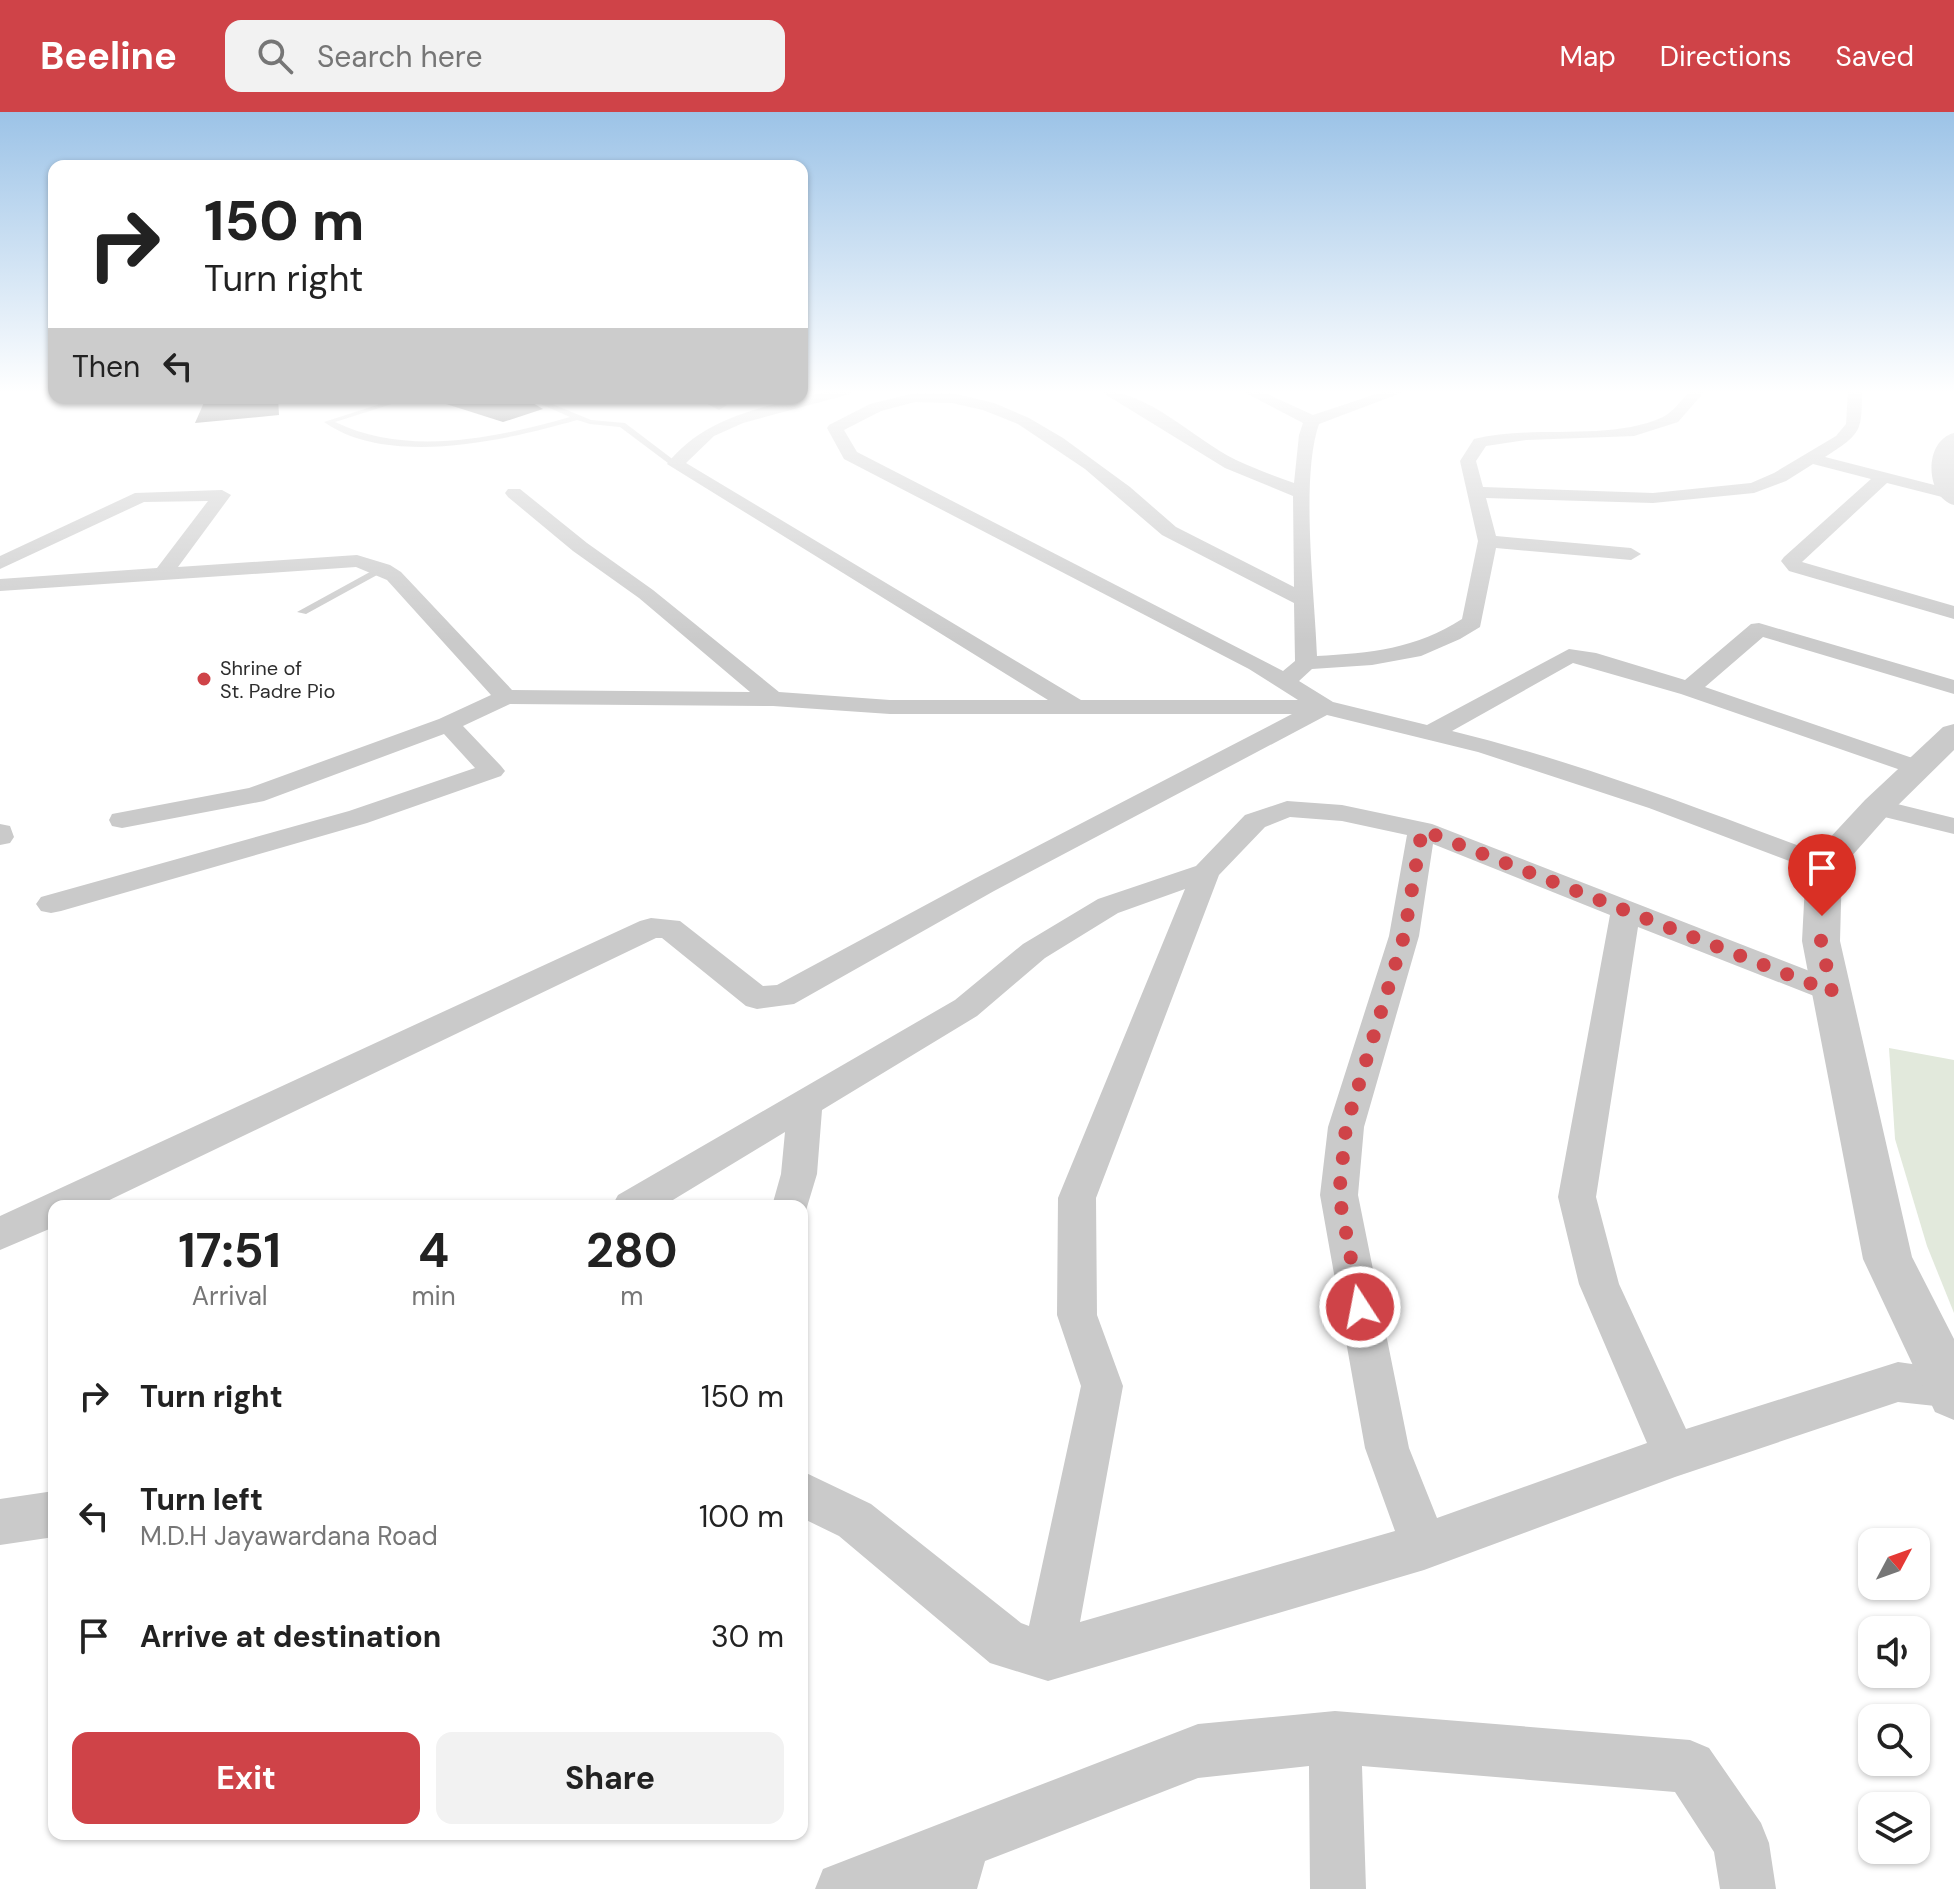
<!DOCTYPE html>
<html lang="en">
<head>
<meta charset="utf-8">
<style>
	:root { --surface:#fff; --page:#f2f2f2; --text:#222; --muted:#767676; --accent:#cf4348 }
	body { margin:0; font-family:"DM Sans",sans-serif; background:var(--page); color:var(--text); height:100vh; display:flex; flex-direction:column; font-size:30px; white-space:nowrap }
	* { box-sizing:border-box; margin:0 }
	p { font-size:26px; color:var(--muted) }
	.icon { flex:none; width:44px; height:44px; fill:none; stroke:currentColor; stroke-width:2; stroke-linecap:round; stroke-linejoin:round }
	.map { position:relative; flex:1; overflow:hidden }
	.panel { position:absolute; left:48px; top:1088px; width:760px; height:640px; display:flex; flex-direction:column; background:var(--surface); border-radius:16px; box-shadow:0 2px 6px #0004 }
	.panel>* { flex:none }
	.hud { position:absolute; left:48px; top:48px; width:760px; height:244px; border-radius:16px; box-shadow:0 2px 6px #0004; background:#fff; color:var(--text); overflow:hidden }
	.needle { width:52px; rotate:49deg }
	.controls { position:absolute; left:1858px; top:1416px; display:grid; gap:16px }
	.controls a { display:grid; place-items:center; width:72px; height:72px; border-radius:16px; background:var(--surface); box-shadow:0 2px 6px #0004; font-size:40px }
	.pin { position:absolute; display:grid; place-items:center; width:68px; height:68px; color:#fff; margin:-82px -34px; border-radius:50% 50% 50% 0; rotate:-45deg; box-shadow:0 0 8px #0007 }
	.pin .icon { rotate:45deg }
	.me { position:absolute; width:88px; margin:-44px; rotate:349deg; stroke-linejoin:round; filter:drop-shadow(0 0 6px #0008) }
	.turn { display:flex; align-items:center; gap:28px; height:168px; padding:0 24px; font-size:36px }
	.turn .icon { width:104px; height:104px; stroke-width:2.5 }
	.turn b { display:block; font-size:56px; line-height:68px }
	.then { display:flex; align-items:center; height:76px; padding:0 24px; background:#0003; gap:16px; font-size:30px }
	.eta { display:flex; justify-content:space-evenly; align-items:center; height:136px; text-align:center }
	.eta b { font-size:48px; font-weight:700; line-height:56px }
	.cta { display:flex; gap:16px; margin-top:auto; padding:16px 24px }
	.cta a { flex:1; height:92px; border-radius:16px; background:var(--accent); color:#fff; font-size:32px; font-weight:700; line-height:92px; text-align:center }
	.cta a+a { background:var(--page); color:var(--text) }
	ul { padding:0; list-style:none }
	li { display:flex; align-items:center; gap:24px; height:120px; padding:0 24px }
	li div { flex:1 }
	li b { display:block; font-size:30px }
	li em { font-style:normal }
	header { display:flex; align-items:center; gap:48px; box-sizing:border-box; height:112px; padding:0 40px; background:var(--accent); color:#fff }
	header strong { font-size:38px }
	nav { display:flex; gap:44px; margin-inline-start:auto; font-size:28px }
	.search { width:560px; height:72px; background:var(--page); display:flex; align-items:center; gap:20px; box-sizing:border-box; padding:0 28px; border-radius:16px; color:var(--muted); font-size:30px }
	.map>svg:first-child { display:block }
	.green { fill:#e2e9dc }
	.building { fill:#141414 }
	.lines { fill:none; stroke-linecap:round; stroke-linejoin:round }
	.service { fill:#cacaca; fill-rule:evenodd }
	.minor { fill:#cacaca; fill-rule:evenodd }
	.tertiary { fill:#cacaca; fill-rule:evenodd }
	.route { stroke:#cf4348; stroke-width:14; stroke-dasharray:0 25.2 }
	.poi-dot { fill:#cf4348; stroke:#fff; stroke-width:3 }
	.labels { text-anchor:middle; stroke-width:8; stroke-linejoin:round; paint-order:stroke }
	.far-poi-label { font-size:20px; fill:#2d2d2d; stroke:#fff; text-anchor:start }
</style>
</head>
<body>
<header>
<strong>Beeline</strong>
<div class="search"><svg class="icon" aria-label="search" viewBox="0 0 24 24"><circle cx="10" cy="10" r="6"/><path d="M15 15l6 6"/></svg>Search here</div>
<nav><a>Map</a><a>Directions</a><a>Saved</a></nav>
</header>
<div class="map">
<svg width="1954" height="1777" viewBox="0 0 1954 1777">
	<rect width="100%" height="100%" fill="#fff"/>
	<path class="green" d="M1889 936 1954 948V1201L1927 1134 1895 1027Z"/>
	<path class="building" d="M206 286H278L279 303 195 311Z
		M444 286H524L543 297 503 310 443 291Z"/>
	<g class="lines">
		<path class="service" d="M399 286H411L335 310C407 345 496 326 570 305L527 286H538L591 308 625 311 679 352 672 354 620 315 590 312 577 308C507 328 389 356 324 310Z
			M379 455 388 457 306 502 297 500Z"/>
		<path class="minor" d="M828 279H852L850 282 743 311 714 324 686 351 1081 588H1298L1249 557 844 347 827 316 829 313 870 292 915 281H952L994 291 1029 306 1063 326 1130 375 1176 415 1294 475 1293 384 1225 356 1100 279C1150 279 1193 327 1236 348 1255 357 1275 364 1294 371L1299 323 1303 311 1242 279H1261L1313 303 1385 279H1406L1319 312C1300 366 1315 484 1317 544 1370 541 1416 537 1462 507L1478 429 1460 349 1474 327C1535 312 1608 330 1663 305 1673 300 1682 287 1690 279H1705L1678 310 1634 324 1526 328 1486 334 1476 349 1483 375 1653 381 1751 371 1774 361 1836 324 1846 312 1848 279H1862C1862 320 1861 322 1825 345L1954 378V388L1887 371 1802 450 1954 494V507L1789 459 1781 449 1784 445 1871 367 1813 352 1786 369 1754 381 1653 391 1486 386 1496 424 1631 436 1641 442 1631 448 1496 436 1480 515 1460 527 1421 544 1372 553 1312 557 1299 569 1333 590 1427 613 1569 537 1596 541 1685 568 1751 512 1759 511 1954 568V582L1763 525 1705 575 1927 651 1931 656 1927 661 1918 664 1681 582 1573 551 1452 619C1583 651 1708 700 1834 747L1838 753 1834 759 1824 762 1649 696 1478 640 1327 603 994 779 794 892 757 897 746 894 662 826H656L97 1094H54V1115L0 1138V1104L640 809 651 806 680 809 763 874 777 873 974 767 1292 602H890L773 594 510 592 463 614 501 654 505 659 501 664 367 711 61 799 51 801 41 799 36 792 41 785 349 699 475 656 444 622 264 689 122 716 112 714 109 708 112 702 249 676 439 607 491 583 387 468 356 455 0 479V467L157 456 208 389 144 390 0 457V444L135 381 222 378 231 383 178 455 357 443 390 453 401 460 512 578 750 580 639 486 573 439 508 385 505 381 508 377H520L587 431 653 478 779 580 890 588H1048L667 352C706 302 770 294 828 279ZM915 290 952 291 983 298 1018 312 1085 357 1162 423 1294 491 1295 549 1283 559 857 340 844 318 881 299Z
			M696 286H716L727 293 719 298Z
			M1877 687 1954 706V722L1868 701 1864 695 1868 689Z
			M1287 689 1342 693 1432 712 1843 872 1848 880 1843 888 1832 891 1638 815 1596 1085 1619 1172 1686 1317 1898 1250 1954 1258V1296L1898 1290 1675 1365 1424 1458 1048 1569 990 1551 839 1424 802 1406V1359L871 1392 1021 1511 1029 1514 1081 1274 1057 1203 1058 1086 1185 777 1118 801 1045 846 977 904 822 998 817 1062 804 1105 802 1106V1094H772L781 1062 785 1020 663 1094H612L618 1083 955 888 1023 832 1098 787 1196 754 1245 703ZM1290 705 1342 709 1407 723 1389 824 1328 1015 1320 1083 1365 1336 1395 1419 1080 1510 1123 1274 1097 1203 1096 1086 1219 763 1265 715ZM1433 732 1610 803 1558 1085 1579 1172 1647 1331 1437 1406 1409 1336 1358 1083 1364 1015 1419 824Z
			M0 712 10 714 14 725 10 731 0 733Z
			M54 1379V1425L0 1433V1387Z
			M1335 1599 1690 1628 1709 1636 1761 1711 1769 1731 1776 1777H1720L1714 1740 1675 1680 1362 1654 1366 1777H1310L1309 1654 1198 1666 985 1749 977 1777H815L823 1757 1198 1612Z"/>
		<path class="tertiary" d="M1954 321V393C1925 385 1923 329 1954 321Z
			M1954 612V638L1889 702 1842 755 1840 829 1912 1145 1954 1227V1308L1935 1300 1863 1147 1802 829 1806 753 1812 745 1865 688 1943 615Z"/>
	</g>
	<linearGradient id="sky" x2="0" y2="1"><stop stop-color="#9cc3e7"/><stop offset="0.53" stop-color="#fff"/><stop offset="1" stop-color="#fff" stop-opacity="0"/></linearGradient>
	<rect width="1954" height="528" fill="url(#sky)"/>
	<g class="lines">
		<path class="route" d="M1360 1195 1339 1083 1346 1015 1404 824 1422 718 1832 880 1821 829 1822 804"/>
	</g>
	<circle class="poi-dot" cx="204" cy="567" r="8"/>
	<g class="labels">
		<g class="far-poi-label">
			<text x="220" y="563">Shrine of<tspan x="220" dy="23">St. Padre Pio</tspan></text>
		</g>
	</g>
</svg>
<div class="controls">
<a><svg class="needle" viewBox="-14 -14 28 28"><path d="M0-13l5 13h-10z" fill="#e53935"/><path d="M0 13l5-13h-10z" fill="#767676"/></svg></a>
<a><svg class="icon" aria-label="sound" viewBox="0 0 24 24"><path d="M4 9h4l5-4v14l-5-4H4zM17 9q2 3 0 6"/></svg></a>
<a><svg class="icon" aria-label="search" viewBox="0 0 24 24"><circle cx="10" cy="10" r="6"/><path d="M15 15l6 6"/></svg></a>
<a><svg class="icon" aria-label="layers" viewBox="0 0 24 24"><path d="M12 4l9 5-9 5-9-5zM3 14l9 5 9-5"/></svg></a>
</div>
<div class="pin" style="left:1822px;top:804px;background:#d93025"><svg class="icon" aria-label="arrive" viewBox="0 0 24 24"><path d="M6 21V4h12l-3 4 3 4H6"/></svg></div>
<svg class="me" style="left:1360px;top:1195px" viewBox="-20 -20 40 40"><circle r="17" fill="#cf4348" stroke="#fff" stroke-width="3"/><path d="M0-11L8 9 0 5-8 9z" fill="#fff"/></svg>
<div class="hud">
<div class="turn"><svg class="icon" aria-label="right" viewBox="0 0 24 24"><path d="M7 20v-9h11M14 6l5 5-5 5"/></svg><div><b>150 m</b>Turn right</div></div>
<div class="then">Then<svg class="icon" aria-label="left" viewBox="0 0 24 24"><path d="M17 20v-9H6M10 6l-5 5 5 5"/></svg></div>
</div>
<section class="panel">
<div class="eta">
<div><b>17:51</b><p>Arrival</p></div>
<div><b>4</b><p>min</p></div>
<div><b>280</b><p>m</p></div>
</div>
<ul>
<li><svg class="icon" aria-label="right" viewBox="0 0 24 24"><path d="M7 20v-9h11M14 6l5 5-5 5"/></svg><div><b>Turn right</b></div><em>150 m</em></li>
<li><svg class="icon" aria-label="left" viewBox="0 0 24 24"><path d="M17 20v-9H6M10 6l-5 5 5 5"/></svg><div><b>Turn left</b><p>M.D.H Jayawardana Road</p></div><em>100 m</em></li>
<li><svg class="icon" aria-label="arrive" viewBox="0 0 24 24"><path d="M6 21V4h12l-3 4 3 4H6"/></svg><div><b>Arrive at destination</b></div><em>30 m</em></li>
</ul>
<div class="cta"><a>Exit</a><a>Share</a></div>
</section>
</div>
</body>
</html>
